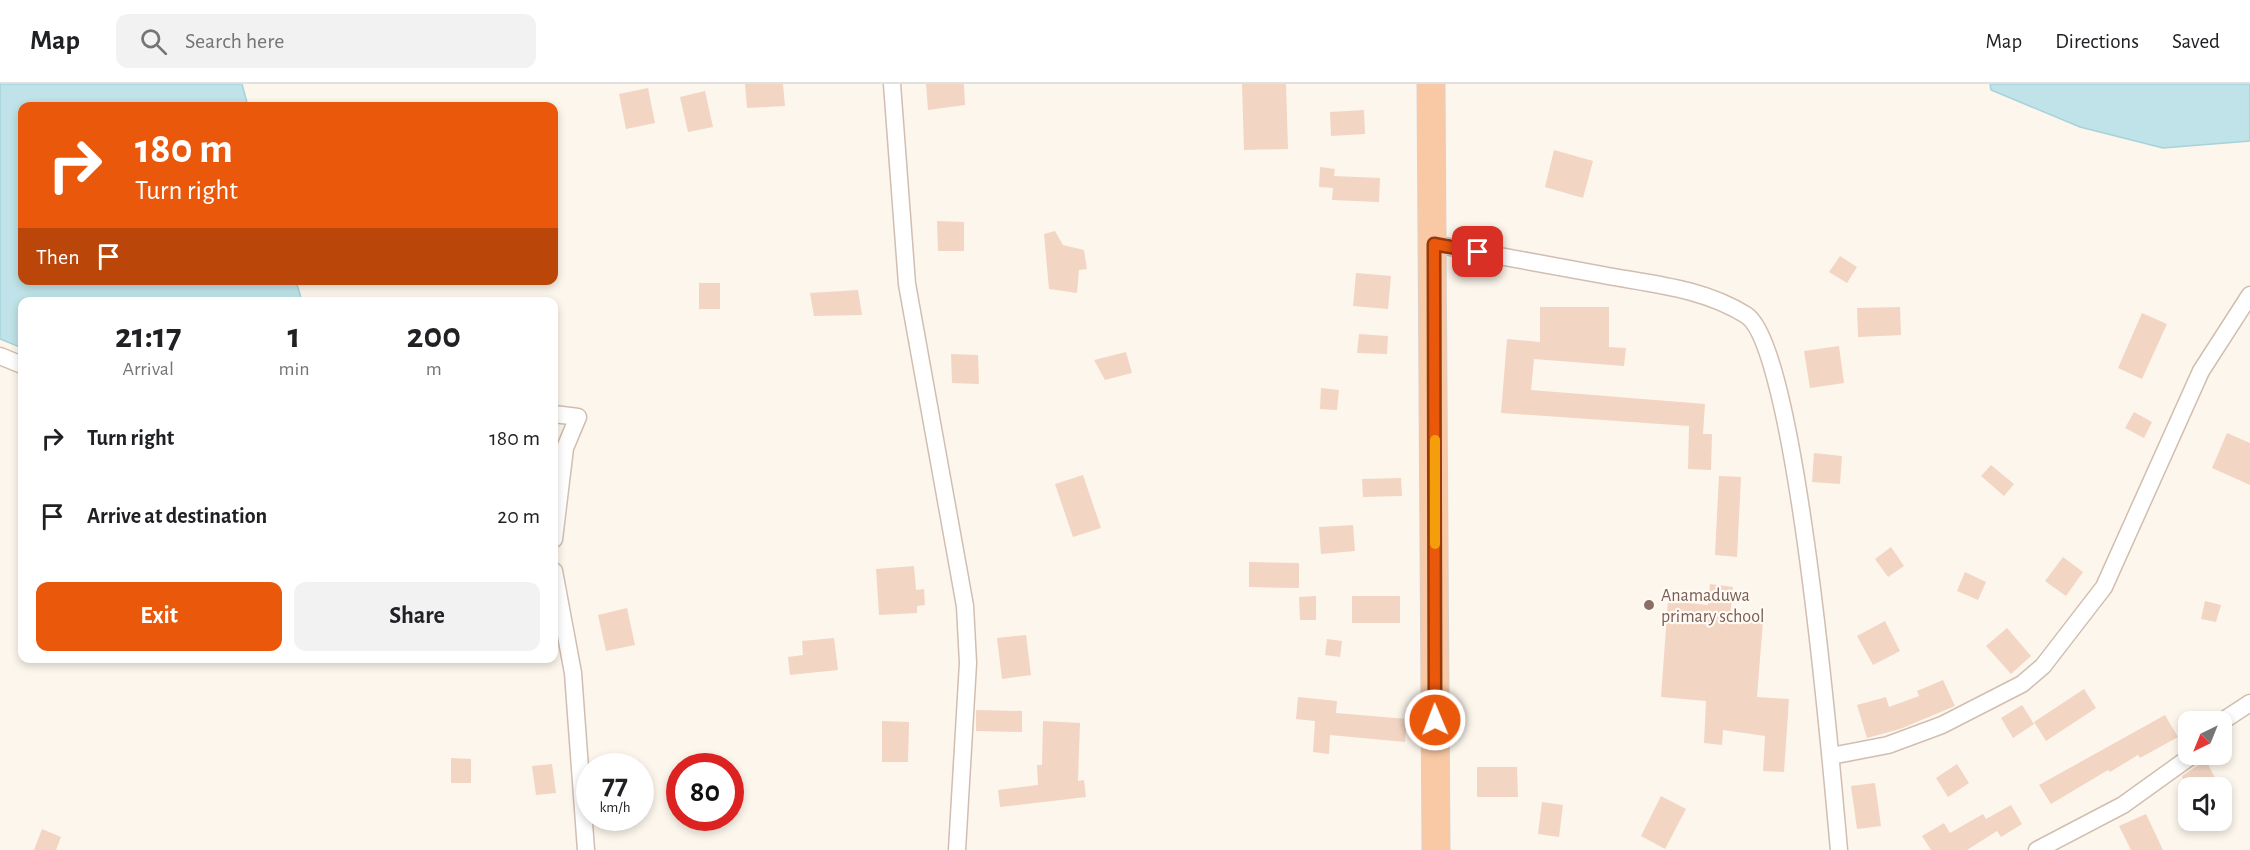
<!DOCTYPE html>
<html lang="en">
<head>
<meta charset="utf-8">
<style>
	:root { --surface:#fff; --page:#f2f2f2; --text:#202124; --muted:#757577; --line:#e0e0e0; --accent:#ea580c }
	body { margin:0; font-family:"Alegreya Sans",sans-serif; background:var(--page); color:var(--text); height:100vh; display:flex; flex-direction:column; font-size:22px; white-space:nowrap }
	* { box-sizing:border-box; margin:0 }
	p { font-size:20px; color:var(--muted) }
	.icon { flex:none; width:33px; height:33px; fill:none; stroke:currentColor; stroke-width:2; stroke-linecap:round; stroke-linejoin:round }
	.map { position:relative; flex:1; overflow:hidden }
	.panel { position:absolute; left:18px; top:213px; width:540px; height:366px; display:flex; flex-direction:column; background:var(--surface); border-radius:12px; box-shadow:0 3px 9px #0003 }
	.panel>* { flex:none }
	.guide { position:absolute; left:18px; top:18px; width:540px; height:183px; border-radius:12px; box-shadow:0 3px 9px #0003; background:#ea580c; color:#fff; overflow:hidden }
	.needle { width:39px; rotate:223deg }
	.tools { position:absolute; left:2178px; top:627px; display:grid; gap:12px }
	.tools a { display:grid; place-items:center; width:54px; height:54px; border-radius:12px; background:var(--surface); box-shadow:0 3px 9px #0003; font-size:30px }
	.speed { position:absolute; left:576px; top:669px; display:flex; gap:12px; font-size:30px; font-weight:700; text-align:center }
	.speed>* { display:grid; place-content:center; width:78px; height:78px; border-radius:50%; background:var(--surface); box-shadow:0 3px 9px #0003; line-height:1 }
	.speed small { font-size:15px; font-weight:400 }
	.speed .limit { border:9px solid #d22; background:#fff; color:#111 }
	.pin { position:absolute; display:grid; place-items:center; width:51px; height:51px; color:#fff; margin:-26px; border-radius:12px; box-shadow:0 3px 9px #0006 }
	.me { position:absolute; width:66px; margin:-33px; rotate:359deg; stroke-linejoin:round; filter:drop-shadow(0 0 4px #0008) }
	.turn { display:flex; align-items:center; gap:21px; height:126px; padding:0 18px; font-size:27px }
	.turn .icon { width:78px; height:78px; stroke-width:2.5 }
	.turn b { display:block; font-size:42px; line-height:51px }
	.then { display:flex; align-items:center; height:57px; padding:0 18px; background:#0003; gap:12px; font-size:22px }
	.eta { display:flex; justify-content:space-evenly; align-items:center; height:102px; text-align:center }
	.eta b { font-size:36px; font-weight:600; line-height:42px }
	.action { display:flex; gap:12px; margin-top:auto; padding:12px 18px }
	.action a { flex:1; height:69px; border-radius:12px; background:var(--accent); color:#fff; font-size:24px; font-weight:600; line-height:69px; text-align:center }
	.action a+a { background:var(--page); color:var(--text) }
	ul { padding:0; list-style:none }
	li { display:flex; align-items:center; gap:18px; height:78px; padding:0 18px }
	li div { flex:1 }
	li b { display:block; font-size:22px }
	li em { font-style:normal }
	header { display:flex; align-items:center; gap:36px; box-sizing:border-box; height:84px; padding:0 30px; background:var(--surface); border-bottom:2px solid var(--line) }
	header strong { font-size:28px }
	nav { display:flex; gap:33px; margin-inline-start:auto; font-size:21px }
	.search { width:420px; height:54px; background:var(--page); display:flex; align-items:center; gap:15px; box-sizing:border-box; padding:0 21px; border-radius:12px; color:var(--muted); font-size:22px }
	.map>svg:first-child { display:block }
	.water { fill:#bfe3e8; stroke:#a5d3da; stroke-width:1.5 }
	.building { fill:#f3d5c3 }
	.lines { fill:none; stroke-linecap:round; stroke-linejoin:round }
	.minor-casing { stroke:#d1beb0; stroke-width:19 }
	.trunk-casing { stroke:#dad1cd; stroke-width:29 }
	.minor { stroke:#fff; stroke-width:16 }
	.trunk { stroke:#f9c8a4; stroke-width:27 }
	.route-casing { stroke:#983908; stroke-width:15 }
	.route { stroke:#ea580c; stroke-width:10 }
	.slow { stroke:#f59e0b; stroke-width:10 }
	.education-dot { fill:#8d6e63; stroke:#fffaf3; stroke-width:2 }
	.labels { text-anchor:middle; stroke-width:4.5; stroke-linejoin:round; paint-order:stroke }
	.education-label { font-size:18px; fill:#785e54; stroke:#fffaf3; text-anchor:start }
</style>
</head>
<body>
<header>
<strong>Map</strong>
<div class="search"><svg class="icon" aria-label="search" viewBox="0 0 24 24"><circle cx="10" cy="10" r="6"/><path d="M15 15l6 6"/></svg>Search here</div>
<nav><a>Map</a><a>Directions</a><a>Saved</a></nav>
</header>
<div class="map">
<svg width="2250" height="766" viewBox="0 0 2250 766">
	<rect width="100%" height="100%" fill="#fdf6ec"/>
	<path class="water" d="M0 0H242L248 22H22V196L296 197 302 217 22 218V264L0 255Z
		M1990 0H2250V57L2163 64 2080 43 1991 6Z"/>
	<path class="building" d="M745 0H783L785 22 747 24Z
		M926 0H964L965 21 928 26Z
		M1242 0H1286L1288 65 1244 66Z
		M648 4 655 39 626 45 619 10Z
		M705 7 713 43 688 48 680 13Z
		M1364 26 1365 50 1331 52 1330 28Z
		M1554 66 1593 77 1583 114 1545 103Z
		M1320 83 1335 85 1334 92 1380 94 1379 118 1332 116 1333 104 1319 103Z
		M937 137 964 138V167H938Z
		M1055 147 1063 161 1084 166 1087 185 1079 186 1077 209 1049 205 1044 150Z
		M1840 172 1857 183 1847 199 1829 188Z
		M1356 189 1391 192 1388 225 1353 222Z
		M699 199H720V225H699Z
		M858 206 862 231 814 232 810 209Z
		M1540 223H1609V263L1626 264 1624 282 1534 275 1531 306 1705 320 1703 350H1712L1711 386 1688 385 1689 342 1501 329 1507 255 1540 258Z
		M1900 223 1901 251 1858 253 1857 224Z
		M2142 229 2167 240 2142 295 2118 284Z
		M1359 250 1388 252 1387 270 1357 269Z
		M1839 262 1844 299 1810 304 1804 267Z
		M1126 268 1132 289 1105 296 1094 276Z
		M951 270 978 271 979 300 952 299Z
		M1321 304 1339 306 1337 326 1320 325Z
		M2134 328 2152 338 2144 354 2125 344Z
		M2227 349 2250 359V401L2212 384Z
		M1814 369 1842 372 1840 400 1812 398Z
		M1991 381 2014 400 2004 412 1981 392Z
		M1083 391 1101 444 1073 453 1055 400Z
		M1719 392 1741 393 1737 473 1715 471Z
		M1401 394 1402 412 1363 413 1362 395Z
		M1353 441 1355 467 1321 470 1319 443Z
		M1891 463 1904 482 1888 493 1875 475Z
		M2063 473 2083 488 2066 512 2045 497Z
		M1249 478 1299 479V504L1249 503Z
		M914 482 916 506 924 505 925 521 917 522V529L879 531 876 485Z
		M1965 488 1986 498 1978 516 1957 507Z
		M1710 500 1733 503 1730 534 1763 537 1757 613 1789 615 1784 688 1763 687 1765 652 1723 646 1722 661 1704 659 1706 617 1661 613 1668 517 1708 521Z
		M1316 512V536H1300L1299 513Z
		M1352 512H1400V539H1352Z
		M2205 517 2221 521 2216 538 2201 535Z
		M627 524 635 561 606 567 598 531Z
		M1885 537 1900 567 1873 581 1857 552Z
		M2007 544 2031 572 2011 590 1986 562Z
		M1026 551 1031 591 1002 595 997 554Z
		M834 554 838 586 790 591 788 573 803 571 802 557Z
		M1327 555 1342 557 1340 573 1325 571Z
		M1943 596 1955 622 1900 645 1867 654 1857 621 1886 613 1889 623 1919 612 1917 607Z
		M2084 605 2096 624 2046 657 2034 638Z
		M1298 613 1337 617 1336 629 1407 635 1405 658 1330 651 1329 670 1313 668 1315 637 1296 635Z
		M2022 621 2034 640 2013 654 2001 634Z
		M976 626 1022 627V648L976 647Z
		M2165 631 2178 653 2140 674 2138 671 2110 688 2108 686 2051 720 2039 701Z
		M882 637 909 638 908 678H882Z
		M1043 637 1080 639 1078 697 1084 696 1086 713 1000 723 998 706 1038 701 1037 681H1042Z
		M451 674 471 675V699H451Z
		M2206 676 2220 704H2187L2182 692Z
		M552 680 556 709 536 711 532 682Z
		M1957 680 1969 699 1948 713 1936 694Z
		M1477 683H1517L1518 713H1477Z
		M1875 699 1881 742 1857 745 1851 702Z
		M1661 712 1686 725 1665 765 1641 752Z
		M1542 718 1563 721 1559 753 1538 750Z
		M2011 721 2022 740 2001 753 1997 747 1967 766H1931L1922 752 1944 739 1950 749 1983 730 1986 735Z
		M2146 730 2163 766H2131L2119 742Z
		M42 745 61 753 56 766H34Z"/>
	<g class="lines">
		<defs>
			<path id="minor" d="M892 0 907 200 965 522 968 579 957 766
				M1434 160C1491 170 1547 181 1603 191 1652 200 1703 204 1746 231 1797 262 1832 690 1839 766
				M0 272 22 281
				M554 330 578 333 565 364 554 455
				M554 487 573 589 586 766
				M2221 638 2250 619
				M1831 672 1888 661 1942 641 2022 600 2043 582 2104 503 2201 287 2250 211
				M2037 766 2123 721 2194 670"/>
			<path id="trunk" d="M1431 0 1436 766"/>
		</defs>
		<use href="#minor" class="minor-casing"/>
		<use href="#trunk" class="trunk-casing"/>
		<use href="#minor" class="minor"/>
		<use href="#trunk" class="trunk"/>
	</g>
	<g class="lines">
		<defs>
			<path id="route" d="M1435 636 1434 160 1478 168"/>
		</defs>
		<use href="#route" class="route-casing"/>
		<use href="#route" class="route"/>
		<path class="slow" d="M1435 356V460"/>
	</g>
	<circle class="education-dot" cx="1649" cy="521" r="6"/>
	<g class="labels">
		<g class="education-label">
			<text x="1661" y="517">Anamaduwa<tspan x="1661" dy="21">primary school</tspan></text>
		</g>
	</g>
</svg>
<div class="tools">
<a><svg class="needle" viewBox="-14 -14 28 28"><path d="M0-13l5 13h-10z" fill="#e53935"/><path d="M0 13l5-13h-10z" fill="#757577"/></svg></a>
<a><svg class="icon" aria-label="sound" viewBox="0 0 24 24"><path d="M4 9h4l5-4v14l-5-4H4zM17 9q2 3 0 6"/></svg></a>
</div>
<div class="speed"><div>77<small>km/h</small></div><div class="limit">80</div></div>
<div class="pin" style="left:1478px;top:168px;background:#d93025"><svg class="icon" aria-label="arrive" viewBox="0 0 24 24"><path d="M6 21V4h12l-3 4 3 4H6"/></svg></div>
<svg class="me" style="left:1435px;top:636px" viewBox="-20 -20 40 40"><circle r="17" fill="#ea580c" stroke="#fff" stroke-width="3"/><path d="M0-11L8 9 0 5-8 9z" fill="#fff"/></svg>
<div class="guide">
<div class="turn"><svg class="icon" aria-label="right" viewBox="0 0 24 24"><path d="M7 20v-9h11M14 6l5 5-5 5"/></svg><div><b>180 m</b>Turn right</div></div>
<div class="then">Then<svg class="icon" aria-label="arrive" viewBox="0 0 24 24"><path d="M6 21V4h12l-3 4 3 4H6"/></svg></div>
</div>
<section class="panel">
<div class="eta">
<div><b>21:17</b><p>Arrival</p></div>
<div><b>1</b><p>min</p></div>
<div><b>200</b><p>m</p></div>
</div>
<ul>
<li><svg class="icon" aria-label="right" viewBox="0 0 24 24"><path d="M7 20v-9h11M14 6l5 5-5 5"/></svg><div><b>Turn right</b></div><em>180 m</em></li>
<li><svg class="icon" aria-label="arrive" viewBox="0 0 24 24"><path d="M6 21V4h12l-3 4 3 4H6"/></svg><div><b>Arrive at destination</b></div><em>20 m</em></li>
</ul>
<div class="action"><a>Exit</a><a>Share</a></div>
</section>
</div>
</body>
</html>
